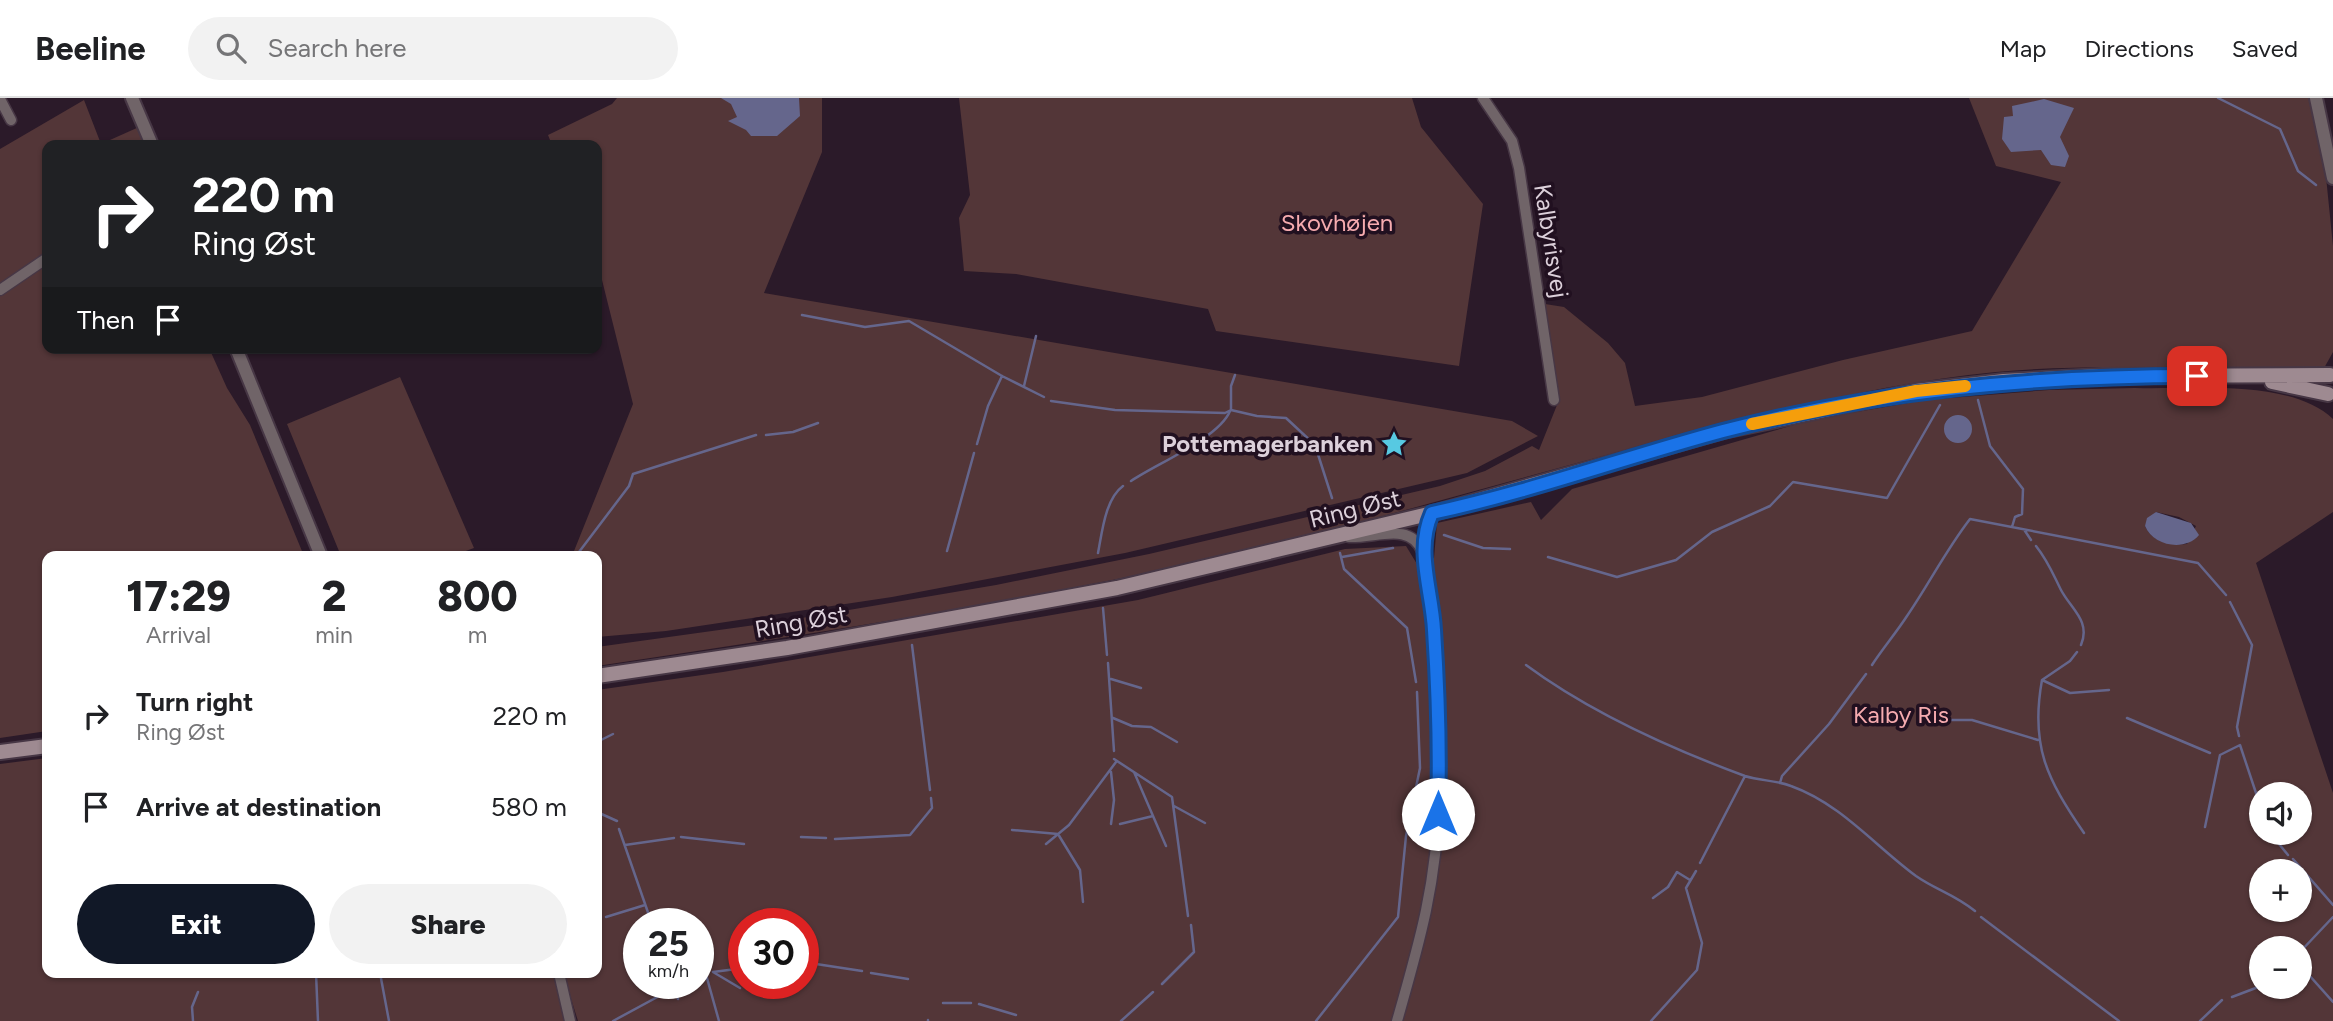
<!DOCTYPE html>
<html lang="en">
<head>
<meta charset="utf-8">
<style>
	:root { --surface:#fff; --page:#f2f2f2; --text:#202124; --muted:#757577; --line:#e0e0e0; --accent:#111827 }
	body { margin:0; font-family:Figtree,sans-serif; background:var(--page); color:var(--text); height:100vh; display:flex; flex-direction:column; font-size:26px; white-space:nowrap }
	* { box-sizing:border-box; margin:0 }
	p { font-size:23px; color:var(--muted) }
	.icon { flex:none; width:38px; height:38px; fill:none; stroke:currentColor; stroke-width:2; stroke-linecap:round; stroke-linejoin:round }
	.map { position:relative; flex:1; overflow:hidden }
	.drawer { position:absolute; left:42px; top:453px; width:560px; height:427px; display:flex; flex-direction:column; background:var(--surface); border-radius:14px; box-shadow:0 2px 5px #0004 }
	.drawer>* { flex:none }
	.top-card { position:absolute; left:42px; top:42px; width:560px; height:214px; border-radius:14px; box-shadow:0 2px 5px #0004; background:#202124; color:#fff; overflow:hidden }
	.fabs { position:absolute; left:2249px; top:684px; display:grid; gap:14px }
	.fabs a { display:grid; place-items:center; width:63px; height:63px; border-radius:50%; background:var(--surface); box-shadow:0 2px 5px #0004; font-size:35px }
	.speed { position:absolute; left:623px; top:810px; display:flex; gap:14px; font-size:35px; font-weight:700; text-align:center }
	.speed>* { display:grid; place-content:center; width:91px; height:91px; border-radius:50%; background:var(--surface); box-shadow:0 2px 5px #0004; line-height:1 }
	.speed small { font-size:18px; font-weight:400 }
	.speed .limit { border:10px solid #d22; background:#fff; color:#111 }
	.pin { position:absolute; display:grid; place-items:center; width:60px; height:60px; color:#fff; margin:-30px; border-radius:14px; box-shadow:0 4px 10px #0006 }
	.me { position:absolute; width:77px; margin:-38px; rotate:0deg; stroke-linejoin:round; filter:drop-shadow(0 0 5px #0008) }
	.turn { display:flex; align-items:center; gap:24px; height:147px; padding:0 35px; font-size:32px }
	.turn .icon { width:91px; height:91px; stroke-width:2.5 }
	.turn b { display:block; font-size:49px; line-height:60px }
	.then { display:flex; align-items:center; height:66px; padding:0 35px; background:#0003; gap:14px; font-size:26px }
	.eta { display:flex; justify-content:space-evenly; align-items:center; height:119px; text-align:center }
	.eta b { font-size:42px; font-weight:800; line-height:49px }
	.cta { display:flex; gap:14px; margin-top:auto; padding:14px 35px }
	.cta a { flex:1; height:80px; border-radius:42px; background:var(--accent); color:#fff; font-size:28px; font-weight:800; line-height:80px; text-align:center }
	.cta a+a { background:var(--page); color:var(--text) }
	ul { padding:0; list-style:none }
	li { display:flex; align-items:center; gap:21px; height:91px; padding:0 35px }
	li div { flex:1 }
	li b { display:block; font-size:26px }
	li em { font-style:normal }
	header { display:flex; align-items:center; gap:42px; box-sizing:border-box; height:98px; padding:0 35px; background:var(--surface); border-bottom:2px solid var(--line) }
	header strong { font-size:33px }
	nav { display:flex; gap:38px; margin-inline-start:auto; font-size:24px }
	.search { width:490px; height:63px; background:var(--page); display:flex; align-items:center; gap:18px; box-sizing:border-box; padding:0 24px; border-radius:38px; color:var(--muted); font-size:26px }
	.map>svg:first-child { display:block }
	.green { fill:#533638; fill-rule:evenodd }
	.water { fill:#65668c }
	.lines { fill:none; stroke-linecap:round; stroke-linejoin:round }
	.stream { stroke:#65668c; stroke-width:2.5 }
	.minor-casing { stroke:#473745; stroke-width:13 }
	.tertiary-casing { stroke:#473745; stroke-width:16 }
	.secondary-casing { stroke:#473745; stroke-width:18 }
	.minor { stroke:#706468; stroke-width:10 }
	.tertiary { stroke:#706468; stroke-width:12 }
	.secondary { stroke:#9e8a91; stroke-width:14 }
	.route-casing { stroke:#114b97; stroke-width:18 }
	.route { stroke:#1a73e8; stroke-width:12 }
	.slow { stroke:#f59e0b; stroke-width:12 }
	.labels { text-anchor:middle; stroke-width:7; stroke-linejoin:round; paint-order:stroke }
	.park-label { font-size:24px; fill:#f6abaf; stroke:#211020 }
	.street-label { font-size:24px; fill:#dcd0da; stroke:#211020 }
	.poi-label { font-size:24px; font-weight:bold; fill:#dcd0da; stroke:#211020; text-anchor:end }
</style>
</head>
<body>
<header>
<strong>Beeline</strong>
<div class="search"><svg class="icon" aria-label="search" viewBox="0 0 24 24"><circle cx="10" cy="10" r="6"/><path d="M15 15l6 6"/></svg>Search here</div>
<nav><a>Map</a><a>Directions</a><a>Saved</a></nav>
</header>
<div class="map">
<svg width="2333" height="923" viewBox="0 0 2333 923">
	<rect width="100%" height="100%" fill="#2b1a29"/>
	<path class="green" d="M617 0H822V54L764 195 1512 323 1538 338 1467 375 1125 455 892 499 666 533 597 539V458H572L633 306 597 162V47H552L548 37 612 6Z
		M959 0H1412L1421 29 1483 106 1459 268 1216 233 1208 211 1016 176 964 173 959 120 970 97Z
		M1969 0H2311L2324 59 2333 148V254L2323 272C2214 273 2105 264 1996 274 1902 283 1810 305 1719 328 1584 361 1452 401 1318 435 1082 496 837 532 597 568V549L790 522 996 487 1149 456 1440 388 1485 373 1532 348 1539 352 1559 302 1545 206 1564 209 1608 245 1625 265 1635 308 1702 299 1843 262 1972 233 2061 84 1996 68Z
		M84 2 101 46 139 29 147 47H47V156L0 186V51Z
		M47 166V250H209L227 290 250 327 304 458H47V633L0 640V198Z
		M400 279 474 450 452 458H341L287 326Z
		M2135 290C2192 292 2290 280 2333 321V414L2256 465 2333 695V923H578L563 875H597V592L723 574 1138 502 1345 451 1406 448 1417 466 1434 460 1437 425 1531 404 1541 422 1572 391 1811 322 1925 302 2049 292ZM2156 414 2179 419 2196 428 2187 446C2170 447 2153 445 2145 428ZM2261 696H2300V735H2261ZM2261 774H2300V812H2261ZM639 826H698V886H639ZM744 826H803V886H744ZM2261 850H2300V889H2261Z
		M47 660V875H553L564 923H0V666Z"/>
	<path class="water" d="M721 0H799L800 18 777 38H751L746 32 728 23 737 19 731 6Z
		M2044 1 2074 10 2060 39 2069 58 2065 69 2051 67 2041 52 2011 54 2002 41 2004 19 2013 18 2012 8Z
		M1944 331a14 14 0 1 1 28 0a14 14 0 1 1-28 0Z
		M2156 414 2191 425 2199 437C2185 454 2153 448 2145 428L2147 420Z"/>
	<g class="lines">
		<path class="stream" d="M2218 0 2280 31 2298 73 2316 87
			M802 217 865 229 909 223 1002 278 1044 299
			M1235 277 1231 288V312L1257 318 1286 320 1315 347 1332 400
			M1024 288 1036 238
			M1978 302 1990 348 2023 391 2022 416 2015 419 2012 429
			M1051 303 1115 312 1225 315 1231 312
			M766 337 793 334 818 325
			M977 346 988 308 1002 278
			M1131 383C1156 366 1219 340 1230 313
			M2025 433 2031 442
			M1444 437 1483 450 1510 451
			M2036 448C2048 463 2053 476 2061 492 2071 511 2091 523 2081 547
			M947 453 974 355
			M1098 455C1102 435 1105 401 1123 388
			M1340 455 1344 471 1407 530 1416 584
			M576 458 629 388 633 376 756 337
			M1342 459 1393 450
			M1548 459 1617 479 1676 462 1712 434 1770 408 1793 384 1887 400 1940 307
			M2230 504 2252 547 2237 629 2239 638
			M1103 510 1107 557
			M912 547 930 692
			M2077 554 2070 563 2042 582C2030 648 2047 681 2084 735
			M1108 565 1114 653
			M1526 567C1591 615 1669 650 1745 678 1760 683 1776 682 1791 688 1841 706 1874 747 1916 778 1936 792 1954 796 1975 813
			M1872 567C1883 550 1896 535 1907 518 1929 486 1946 452 1970 421L2198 465 2226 497
			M1111 581 1141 590
			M2042 582 2070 595 2109 592
			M1113 620 1132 628 1151 629 1177 644
			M2127 620 2210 655
			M1939 622H1972L2038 642
			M597 644 613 636
			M1114 661 1172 699 1188 818
			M1111 674 1114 702 1111 726
			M1134 674 1166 748
			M1780 685 1782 678 1829 626 1866 576
			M1174 708 1205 725
			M597 714 617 723
			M1120 726 1153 718
			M2205 729 2220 657 2240 647 2261 710
			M619 731 652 826
			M1012 732 1058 736 1080 772 1083 804
			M2270 735 2288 757
			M681 739 744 746
			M801 739 826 740
			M835 741 910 737 932 710 931 700
			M1046 746 1069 727 1116 664
			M625 747 674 740
			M2293 761 2333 807
			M1700 765 1745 678
			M1653 800 1668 789 1677 774 1690 782
			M606 819 645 807
			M1981 819 2119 923
			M2300 854 2333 819
			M803 864 862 873
			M2300 867 2333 904
			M698 870 705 873 719 923
			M713 874 740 890
			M713 874 744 870
			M316 875 318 923
			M380 875 389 923
			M871 875 908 881
			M206 877V875
			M672 886 678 901
			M1162 886 1194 854 1191 827
			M2232 899 2261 888
			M943 905H971
			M979 906 1016 917
			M928 922V923
			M193 923 192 909 198 894
			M613 923 674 890
			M1121 923 1153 894
			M1316 923 1398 819 1406 738 1420 670 1417 594
			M1651 923 1697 872 1702 845 1686 790 1696 773
			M2200 923 2222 902"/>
		<defs>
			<path id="minor" d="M1483 0 1512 43 1519 70 1554 302
				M0 1 11 22
				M0 192 47 160
				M1349 439C1377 440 1410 424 1422 453
				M559 875 570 923
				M1397 923C1420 843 1437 784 1439 700 1440 643 1439 586 1434 530 1431 491 1415 452 1432 415"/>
			<path id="tertiary" d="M132 0 152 47
				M2316 0 2333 80
				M236 250 321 458"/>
			<path id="secondary" d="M2272 284 2328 296
				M597 578 787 550 1117 490 1437 414 1723 333 1916 293 2004 283 2102 278 2330 277
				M0 654 47 648"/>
		</defs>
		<use href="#minor" class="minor-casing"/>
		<use href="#tertiary" class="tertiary-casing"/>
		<use href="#secondary" class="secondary-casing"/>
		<use href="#minor" class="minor"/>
		<use href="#tertiary" class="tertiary"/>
		<use href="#secondary" class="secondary"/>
	</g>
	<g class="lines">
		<defs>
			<path id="route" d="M1438 716C1440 655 1438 593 1434 532 1432 492 1415 453 1432 415 1530 394 1626 359 1723 333 1880 292 2036 278 2197 278"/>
		</defs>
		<use href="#route" class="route-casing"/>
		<use href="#route" class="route"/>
		<path class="slow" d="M1752 326 1916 293 1965 288"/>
	</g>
	<defs>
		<symbol id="sight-bare" viewBox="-9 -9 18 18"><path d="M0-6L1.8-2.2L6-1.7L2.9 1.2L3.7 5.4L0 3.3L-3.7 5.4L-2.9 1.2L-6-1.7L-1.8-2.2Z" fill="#57c9e2" stroke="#211020" stroke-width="2.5" paint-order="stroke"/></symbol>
	</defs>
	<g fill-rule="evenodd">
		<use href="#sight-bare" x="1375" y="327" width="38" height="38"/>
	</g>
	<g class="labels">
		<g class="park-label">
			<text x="1337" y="133">Skovhøjen</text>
			<text x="1901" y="625">Kalby Ris</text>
		</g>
		<g class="street-label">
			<text transform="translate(1551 143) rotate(81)" y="8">Kalbyrisvej</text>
			<text transform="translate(1355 411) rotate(-14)" y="8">Ring Øst</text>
			<text transform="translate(801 524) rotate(-10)" y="8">Ring Øst</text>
		</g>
		<g class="poi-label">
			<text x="1373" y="354">Pottemagerbanken</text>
		</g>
	</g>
</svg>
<div class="fabs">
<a><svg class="icon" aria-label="sound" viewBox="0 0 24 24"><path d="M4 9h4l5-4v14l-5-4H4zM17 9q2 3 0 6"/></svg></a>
<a>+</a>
<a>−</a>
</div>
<div class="speed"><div>25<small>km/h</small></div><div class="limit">30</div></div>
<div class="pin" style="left:2197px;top:278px;background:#d93025"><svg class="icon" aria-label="arrive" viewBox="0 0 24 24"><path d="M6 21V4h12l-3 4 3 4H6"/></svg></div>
<svg class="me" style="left:1438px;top:716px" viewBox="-20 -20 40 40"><circle r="19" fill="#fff"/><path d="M0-13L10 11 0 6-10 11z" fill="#1a73e8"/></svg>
<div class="top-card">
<div class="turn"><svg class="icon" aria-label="right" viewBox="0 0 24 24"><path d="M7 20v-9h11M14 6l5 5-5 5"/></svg><div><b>220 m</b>Ring Øst</div></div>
<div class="then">Then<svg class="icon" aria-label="arrive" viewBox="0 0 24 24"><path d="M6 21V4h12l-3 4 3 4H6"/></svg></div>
</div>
<section class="drawer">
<div class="eta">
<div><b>17:29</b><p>Arrival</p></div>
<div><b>2</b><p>min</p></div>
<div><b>800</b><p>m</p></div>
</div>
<ul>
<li><svg class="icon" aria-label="right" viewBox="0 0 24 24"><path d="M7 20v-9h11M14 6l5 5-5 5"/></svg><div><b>Turn right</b><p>Ring Øst</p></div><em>220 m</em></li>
<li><svg class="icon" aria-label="arrive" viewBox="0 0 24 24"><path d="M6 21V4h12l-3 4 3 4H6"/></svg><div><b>Arrive at destination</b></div><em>580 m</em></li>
</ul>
<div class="cta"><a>Exit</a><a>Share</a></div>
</section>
</div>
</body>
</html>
